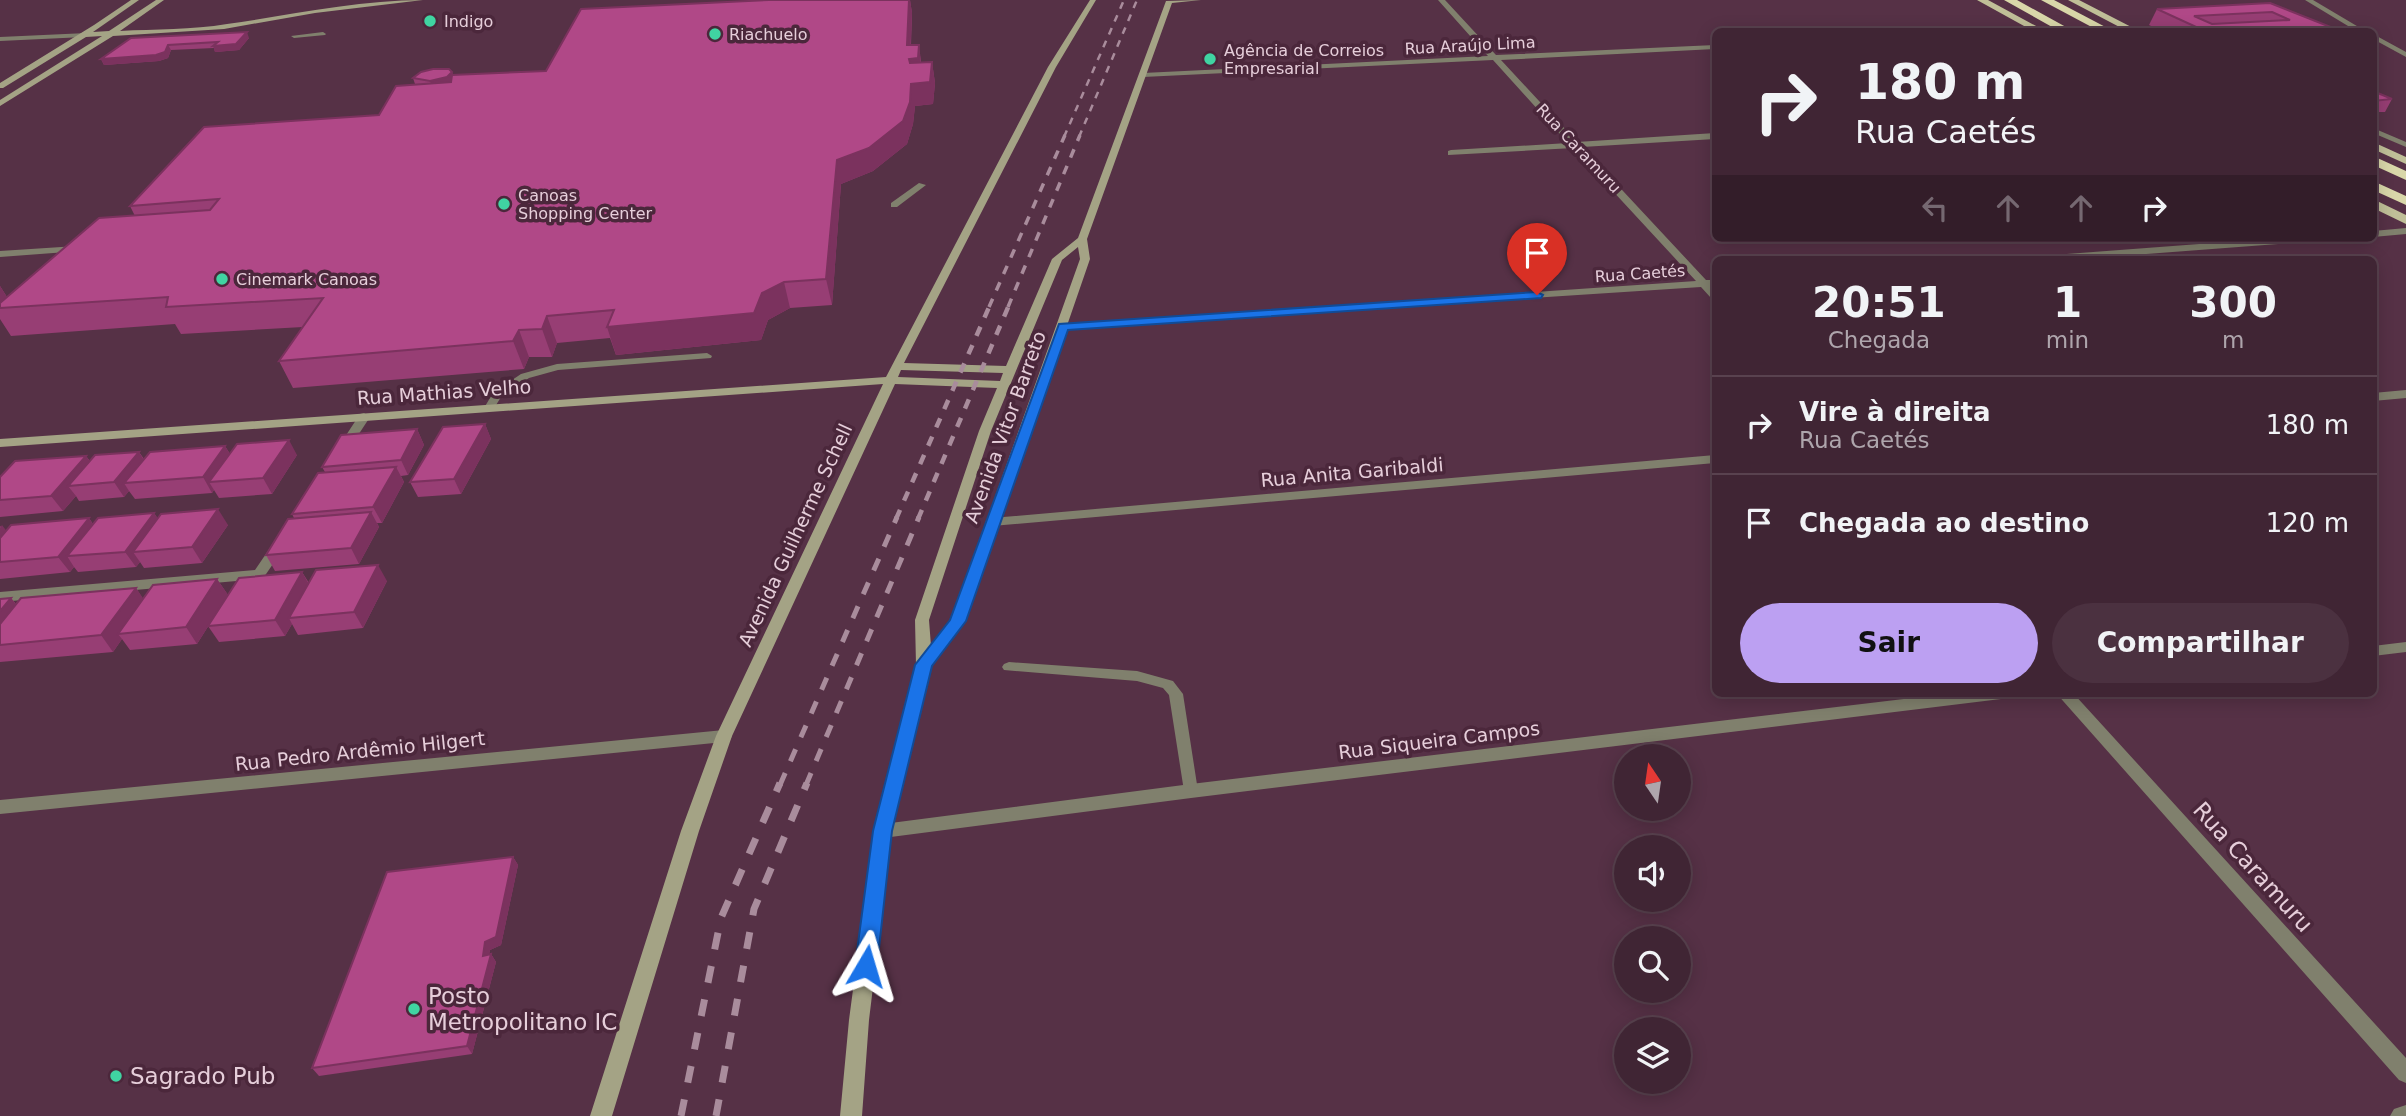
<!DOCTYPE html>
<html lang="pt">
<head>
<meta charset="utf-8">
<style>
	:root { --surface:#402534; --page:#4b3140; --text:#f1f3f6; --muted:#aea5ac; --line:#59424f; --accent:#bca0f2 }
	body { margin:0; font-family:"DejaVu Sans",sans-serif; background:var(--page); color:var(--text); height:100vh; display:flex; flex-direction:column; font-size:26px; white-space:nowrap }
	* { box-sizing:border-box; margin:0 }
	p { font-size:23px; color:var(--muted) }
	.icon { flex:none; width:38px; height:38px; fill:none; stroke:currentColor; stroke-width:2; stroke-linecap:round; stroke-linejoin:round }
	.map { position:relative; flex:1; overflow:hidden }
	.sheet { position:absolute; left:1712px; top:256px; width:665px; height:441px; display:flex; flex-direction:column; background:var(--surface); border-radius:10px; box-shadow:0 4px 18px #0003,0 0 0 2px var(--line) }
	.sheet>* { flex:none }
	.banner { position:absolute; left:1712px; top:28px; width:665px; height:214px; border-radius:10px; box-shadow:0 4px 18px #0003,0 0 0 2px var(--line); background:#402534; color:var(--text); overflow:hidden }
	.needle { width:46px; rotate:347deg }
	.tools { position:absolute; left:1614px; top:744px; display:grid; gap:14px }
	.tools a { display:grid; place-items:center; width:77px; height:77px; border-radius:50%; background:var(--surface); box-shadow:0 4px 18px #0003,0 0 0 2px var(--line); font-size:35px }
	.pin { position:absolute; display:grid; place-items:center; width:60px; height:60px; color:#fff; margin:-72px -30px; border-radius:50% 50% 50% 0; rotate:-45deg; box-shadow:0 0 7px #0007 }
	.pin .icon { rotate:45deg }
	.me { position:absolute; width:77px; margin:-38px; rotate:7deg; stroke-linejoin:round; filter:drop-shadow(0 0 5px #0008) }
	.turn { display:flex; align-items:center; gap:24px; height:147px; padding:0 28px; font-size:32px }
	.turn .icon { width:91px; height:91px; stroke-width:2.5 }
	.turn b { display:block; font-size:49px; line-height:60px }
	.lanes { display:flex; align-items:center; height:66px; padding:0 28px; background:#0003; justify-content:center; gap:35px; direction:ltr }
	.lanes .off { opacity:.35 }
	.eta { display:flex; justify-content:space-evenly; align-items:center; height:119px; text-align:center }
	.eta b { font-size:42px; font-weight:700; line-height:49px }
	.primary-button { display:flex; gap:14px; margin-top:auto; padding:14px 28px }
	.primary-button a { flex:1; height:80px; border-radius:42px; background:var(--accent); color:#111; font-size:28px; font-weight:700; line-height:80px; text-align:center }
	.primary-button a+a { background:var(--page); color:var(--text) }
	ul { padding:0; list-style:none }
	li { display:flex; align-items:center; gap:21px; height:98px; padding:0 28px; border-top:2px solid var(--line) }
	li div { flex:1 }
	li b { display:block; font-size:26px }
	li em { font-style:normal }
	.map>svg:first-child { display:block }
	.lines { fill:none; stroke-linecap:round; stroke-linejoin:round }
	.lane { fill:#80806d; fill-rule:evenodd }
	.street { fill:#80806d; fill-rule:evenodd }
	.secondary { fill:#a4a385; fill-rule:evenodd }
	.primary { fill:#c0bf98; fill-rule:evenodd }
	.highway { fill:#d9d7a9; fill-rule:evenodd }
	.rail-far4 { stroke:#a98c9c; stroke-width:2.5; stroke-dasharray:7 7; stroke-linecap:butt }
	.rail-far3 { stroke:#a98c9c; stroke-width:3.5; stroke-dasharray:9 9; stroke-linecap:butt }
	.rail-far2 { stroke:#a98c9c; stroke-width:4.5; stroke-dasharray:10 10; stroke-linecap:butt }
	.rail-far1 { stroke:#a98c9c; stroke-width:5; stroke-dasharray:13 13; stroke-linecap:butt }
	.rail { stroke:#a98c9c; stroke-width:7; stroke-dasharray:17 17; stroke-linecap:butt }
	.wall { fill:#973e74 }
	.shaded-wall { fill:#7b325e }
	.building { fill:#b04887; stroke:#7b325e; stroke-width:2; fill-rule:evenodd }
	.route { fill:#1a73e8; stroke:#114b97; stroke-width:2 }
	.poi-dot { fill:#40d4a2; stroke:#4b273b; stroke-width:2.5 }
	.labels { text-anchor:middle; stroke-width:7; stroke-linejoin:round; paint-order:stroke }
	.far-poi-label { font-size:16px; fill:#e6ceda; stroke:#4b273b; text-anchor:start }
	.far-street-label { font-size:16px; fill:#e6ceda; stroke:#4b273b }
	.street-label { font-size:19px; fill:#e6ceda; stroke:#4b273b }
	.near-street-label { font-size:23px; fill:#e6ceda; stroke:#4b273b }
	.near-poi-label { font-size:23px; fill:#e6ceda; stroke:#4b273b; text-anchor:start }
</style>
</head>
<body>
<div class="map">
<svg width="2406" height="1116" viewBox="0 0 2406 1116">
	<rect width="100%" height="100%" fill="#563146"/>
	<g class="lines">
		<path class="lane" d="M323 32 326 34 325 35 294 38 291 36Z
			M2373 128 2406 142V147L2373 133Z
			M919 183 926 185 897 207H891V203Z
			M77 246 81 249 80 251 0 257V251Z
			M707 353 712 356 711 358 558 370 529 378 501 397 493 410 489 411 484 408 493 393 521 374 557 364Z
			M1009 662 1137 671 1173 681 1183 694 1198 791 1196 795 1191 797 1186 795 1184 791 1169 695 1163 688 1137 681 1004 670 1002 667 1004 664Z"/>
		<path class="street" d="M1438 0H1445L1496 55 1715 45V49L1501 60 1577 142 1715 133V139L1582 147 1706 280H1715V286H1712L1715 290V299L1711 298 1701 287 1059 329 1057 327 1063 324 1696 281 1573 148 1448 155V151L1451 150 1568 143 1493 60 1143 77 1139 75 1143 73 1488 56Z
			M2305 0H2313L2367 32H2358Z
			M87 33V37H84L0 41V37Z
			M2373 34 2406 52V57L2373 39Z
			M2406 228V234L2373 237V231Z
			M2279 238H2324L2319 241 2080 259H2035L2040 256Z
			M2406 390V398L2373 401V393Z
			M364 413 370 417 349 449 347 452H339L337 449 360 414Z
			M1715 455V463L992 526 985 522 992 518Z
			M279 541 286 545 264 577 259 579 0 602V592L255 570 274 542Z
			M2406 642V652L2373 656V646Z
			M1954 693H2009L2007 697 2001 699 1191 798 883 838 877 836 874 831 877 826 883 824 1191 784Z
			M2056 693H2073L2406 1058V1083L2399 1080Z
			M724 730 730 732 732 736 730 740 724 742 0 814V800Z
			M2406 1105V1116H2390L2394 1109Z"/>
		<path class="secondary" d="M131 0H139L93 32 109 31 156 0H164L120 31C155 29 192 30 227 24 292 15 357 0 423 0L315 13 224 29 113 36 0 106V100L102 36 86 37 3 88H0V83L94 25Z
			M1090 0H1096L1056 67 904 363 1006 366 1052 259 1078 238 1166 1 1201 0 1172 3 1087 239 1090 259 965 621 931 666 892 831 869 1020 862 1116H840L849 1020 874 831 916 665 915 620 979 431 997 388 895 384 732 736 699 831 612 1116H590L681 831 716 736 883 384 0 447V439L886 377 1048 67ZM1078 247 1080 259 951 620 931 646 929 620 991 431 1062 260ZM901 370 1003 373 1000 381 898 377Z"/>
		<path class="primary" d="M1977 0H1988L2047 32H2035Z
			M2068 0H2079L2141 32H2129Z
			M2373 142 2406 157V164L2373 149Z
			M2373 199 2406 215V224L2373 208Z"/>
		<path class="highway" d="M2004 0H2017L2075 32H2061Z
			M2041 0H2054L2115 32H2101Z
			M2373 156 2406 171V180L2373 165Z
			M2373 181 2406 196V205L2373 190Z"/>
		<path class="rail-far4" d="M1064 137 1124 0
			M1079 137 1137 0"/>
		<path class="rail-far3" d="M989 307 1065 135
			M1008 307 1080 135"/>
		<path class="rail-far2" d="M896 519 990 305
			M918 519 1009 305"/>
		<path class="rail-far1" d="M780 785 897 517
			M806 785 919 517"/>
		<path class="rail" d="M681 1116 721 918 780 783
			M716 1116 754 909 807 783"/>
	</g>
	<path class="wall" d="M769 0H910L912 13 911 45H919L921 62H932L935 83 933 104 915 106 913 124 907 144 873 171 841 184 832 305 790 308 768 320 761 340 616 355 610 338 557 343 552 357H529L524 369 293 388 279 361 303 327 181 334 175 324 11 336 0 319V286L7 297 135 216 130 206 379 115 419 84H415L413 78 452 72 453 75 546 71Z
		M2270 3 2333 28 2331 32H2164L2149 25 2157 9Z
		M131 38H249L239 50 215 52 214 48 171 50 168 58 159 61 104 65 101 59Z
		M2373 91 2392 99 2385 112H2373Z
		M485 424 491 439 461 494 418 497 410 482Z
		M417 429 424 445 408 475 401 476 404 482 382 523H377L379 527 359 564 275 571 266 555 294 518 292 514 325 472 322 467Z
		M225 446 230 454 297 455 272 494 219 498 214 490 212 493 135 499 129 491 124 497 79 501 76 496 63 511 0 517V477L86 456 90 461 139 452 144 459Z
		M154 513 158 519 228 525 202 563 144 568 140 562 136 567 78 572 74 567 70 572 0 579V526L6 531 89 518 93 524Z
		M302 572 309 583 387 581 363 628 298 635 292 624 285 636 219 642 208 626Z
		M217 579 228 595 197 644 130 650 122 639 113 652 0 662V599L11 598 16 604 136 588 143 599Z
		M513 857 518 865 501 945 490 950 489 954H491L496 962 472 1054 319 1076 312 1068Z"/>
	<path class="shaded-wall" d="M909 0H910L912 13 910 59 919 45 921 66 912 81 907 45Z
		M247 32 249 38 239 50 215 52 213 46Z
		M168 45 171 50 168 58 159 61 104 65 101 59Z
		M932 62 935 83 933 104 915 106 913 124 907 144 873 171 841 184 832 305 826 279 837 160Z
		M452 72 454 78 449 83 432 87 430 81Z
		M784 282 790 308 768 320 761 340 616 355 607 327Z
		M0 286 10 302 0 308Z
		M547 316 557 343 552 357 542 329Z
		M519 330 529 357 524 369 513 341Z
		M485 424 491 439 461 494 454 479Z
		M417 429 424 445 408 475 401 460Z
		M289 440 297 455 272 494 263 478Z
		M225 446 234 461 209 482 214 490 212 493 203 477Z
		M139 452 148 467 124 483 129 491 124 497 114 482Z
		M86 456 97 471 68 486 76 496 63 511 51 496Z
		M396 467 404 482 382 523 373 507Z
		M218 509 228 525 202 563 192 547Z
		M371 512 379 527 359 564 351 548Z
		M154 513 165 529 133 552 140 562 136 567 125 552Z
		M89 518 99 534 67 556 74 567 70 572 58 557Z
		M2 525 14 541 0 558V528Z
		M378 565 387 581 363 628 354 612Z
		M302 572 311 588 289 618 292 624 285 636 275 620Z
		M217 579 228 595 197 644 186 627Z
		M136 588 147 604 118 634 122 639 113 652 101 635Z
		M11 598 23 614 0 643V611Z
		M513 857 518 865 501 945 490 950 488 964 483 956 485 942Z
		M491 954 496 962 472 1054 467 1046Z"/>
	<path class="building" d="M769 0H909L907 45H919L918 58 909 59 910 63 932 62 930 82 911 84 910 102 903 121 869 148 837 160 826 279 784 282 762 293 754 313 607 327 614 310 547 316 542 329 519 330 513 341 279 361 323 298 166 307 168 297 0 308V303L99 218 210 210 219 199 130 206 204 127 379 115 396 86 451 82 452 75 546 71 581 9Z
		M2270 3 2333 28 2278 32H2207L2157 9ZM2272 12 2290 20 2212 24 2194 16Z
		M247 32 236 44 213 46 218 42 168 45 165 52 156 55 101 59 131 38Z
		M433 69H449L452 72 447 77 430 81 413 78 421 72Z
		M2373 91 2392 99 2373 101Z
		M485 424 454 479 410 482 443 427Z
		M417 429 401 460 322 467 341 435Z
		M289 440 263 478 209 482 237 444Z
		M225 446 203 477 124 483 150 452Z
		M139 452 114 482 68 486 95 455Z
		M86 456 51 496 0 500V477L15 461Z
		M396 467 373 507 292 514 318 473Z
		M218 509 192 547 133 552 161 514Z
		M371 512 351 548 266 555 288 519Z
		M154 513 125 552 67 556 98 518Z
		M89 518 58 557 0 562V538L11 525Z
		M378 565 354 612 289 618 316 570Z
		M302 572 275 620 208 626 239 578Z
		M217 579 186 627 118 634 153 585Z
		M136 588 101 635 0 645V624L21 598Z
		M11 598 0 611V599Z
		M513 857 496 937 485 942 483 956 491 954 467 1046 312 1068 387 872Z"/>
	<path class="route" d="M1537 292 1543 295 1541 298 1068 330 966 621 932 666 892 831 877 966 874 973 866 975 858 973 855 966 873 831 915 665 950 620 1059 324Z"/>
	<g class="poi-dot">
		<circle cx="430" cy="21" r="7"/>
		<circle cx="715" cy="34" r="7"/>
		<circle cx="1210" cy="59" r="7"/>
		<circle cx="504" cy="204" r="7"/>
		<circle cx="222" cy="279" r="7"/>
		<circle cx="414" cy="1009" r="7"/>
		<circle cx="116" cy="1076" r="7"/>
	</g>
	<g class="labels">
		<g class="far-poi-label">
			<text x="444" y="27">Indigo</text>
			<text x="729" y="40">Riachuelo</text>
			<text x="1224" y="56">Agência de Correios<tspan x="1224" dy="18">Empresarial</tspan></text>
			<text x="518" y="201">Canoas<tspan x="518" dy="18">Shopping Center</tspan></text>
			<text x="236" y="285">Cinemark Canoas</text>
		</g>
		<g class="far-street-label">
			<text transform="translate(1470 45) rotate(-3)" y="6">Rua Araújo Lima</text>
			<text transform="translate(1579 148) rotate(47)" y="6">Rua Caramuru</text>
			<text transform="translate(1640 273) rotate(-4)" y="6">Rua Caetés</text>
		</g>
		<g class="street-label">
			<text transform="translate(444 392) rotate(-4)" y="7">Rua Mathias Velho</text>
			<text transform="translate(1005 427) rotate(-70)" y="7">Avenida Vitor Barreto</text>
			<text transform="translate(1352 472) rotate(-5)" y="7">Rua Anita Garibaldi</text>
			<text transform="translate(795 535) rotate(-65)" y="7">Avenida Guilherme Schell</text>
			<text transform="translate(1439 740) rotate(-7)" y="7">Rua Siqueira Campos</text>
			<text transform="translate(360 751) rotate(-6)" y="7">Rua Pedro Ardêmio Hilgert</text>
		</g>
		<g class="near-street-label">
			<text transform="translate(2253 867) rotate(48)" y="8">Rua Caramuru</text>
		</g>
		<g class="near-poi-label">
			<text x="428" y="1004">Posto<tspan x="428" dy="26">Metropolitano IC</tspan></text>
			<text x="130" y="1084">Sagrado Pub</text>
		</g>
	</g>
</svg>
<div class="tools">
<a><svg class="needle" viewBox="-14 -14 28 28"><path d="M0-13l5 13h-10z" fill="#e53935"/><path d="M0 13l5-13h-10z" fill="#aea5ac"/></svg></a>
<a><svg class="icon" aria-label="sound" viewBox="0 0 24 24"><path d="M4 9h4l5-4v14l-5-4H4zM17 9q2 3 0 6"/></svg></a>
<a><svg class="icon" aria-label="search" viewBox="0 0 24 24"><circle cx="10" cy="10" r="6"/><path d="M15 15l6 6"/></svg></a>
<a><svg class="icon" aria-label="layers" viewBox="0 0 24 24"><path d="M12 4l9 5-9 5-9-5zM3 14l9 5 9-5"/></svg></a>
</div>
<div class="pin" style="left:1537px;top:295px;background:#d93025"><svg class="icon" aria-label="arrive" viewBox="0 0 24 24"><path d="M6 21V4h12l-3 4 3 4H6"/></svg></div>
<svg class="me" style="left:866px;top:966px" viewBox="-20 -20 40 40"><path d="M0-17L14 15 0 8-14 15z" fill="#1a73e8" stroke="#fff" stroke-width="4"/></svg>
<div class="banner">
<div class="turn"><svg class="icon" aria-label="right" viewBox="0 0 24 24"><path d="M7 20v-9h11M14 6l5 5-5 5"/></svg><div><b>180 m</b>Rua Caetés</div></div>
<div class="lanes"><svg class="icon off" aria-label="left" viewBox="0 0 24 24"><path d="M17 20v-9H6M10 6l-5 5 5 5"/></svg><svg class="icon off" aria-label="ahead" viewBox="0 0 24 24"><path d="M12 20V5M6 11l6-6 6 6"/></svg><svg class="icon off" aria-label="ahead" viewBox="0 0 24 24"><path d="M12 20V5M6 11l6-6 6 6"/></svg><svg class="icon" aria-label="right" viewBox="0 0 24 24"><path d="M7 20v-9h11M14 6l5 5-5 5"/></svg></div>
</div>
<section class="sheet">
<div class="eta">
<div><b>20:51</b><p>Chegada</p></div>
<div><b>1</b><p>min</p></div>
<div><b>300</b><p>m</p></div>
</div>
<ul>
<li><svg class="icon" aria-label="right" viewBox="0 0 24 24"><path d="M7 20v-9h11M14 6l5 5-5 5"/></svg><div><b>Vire à direita</b><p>Rua Caetés</p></div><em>180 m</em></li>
<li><svg class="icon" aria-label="arrive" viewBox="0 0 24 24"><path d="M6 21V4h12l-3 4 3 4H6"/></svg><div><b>Chegada ao destino</b></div><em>120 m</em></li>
</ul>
<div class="primary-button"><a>Sair</a><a>Compartilhar</a></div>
</section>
</div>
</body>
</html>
